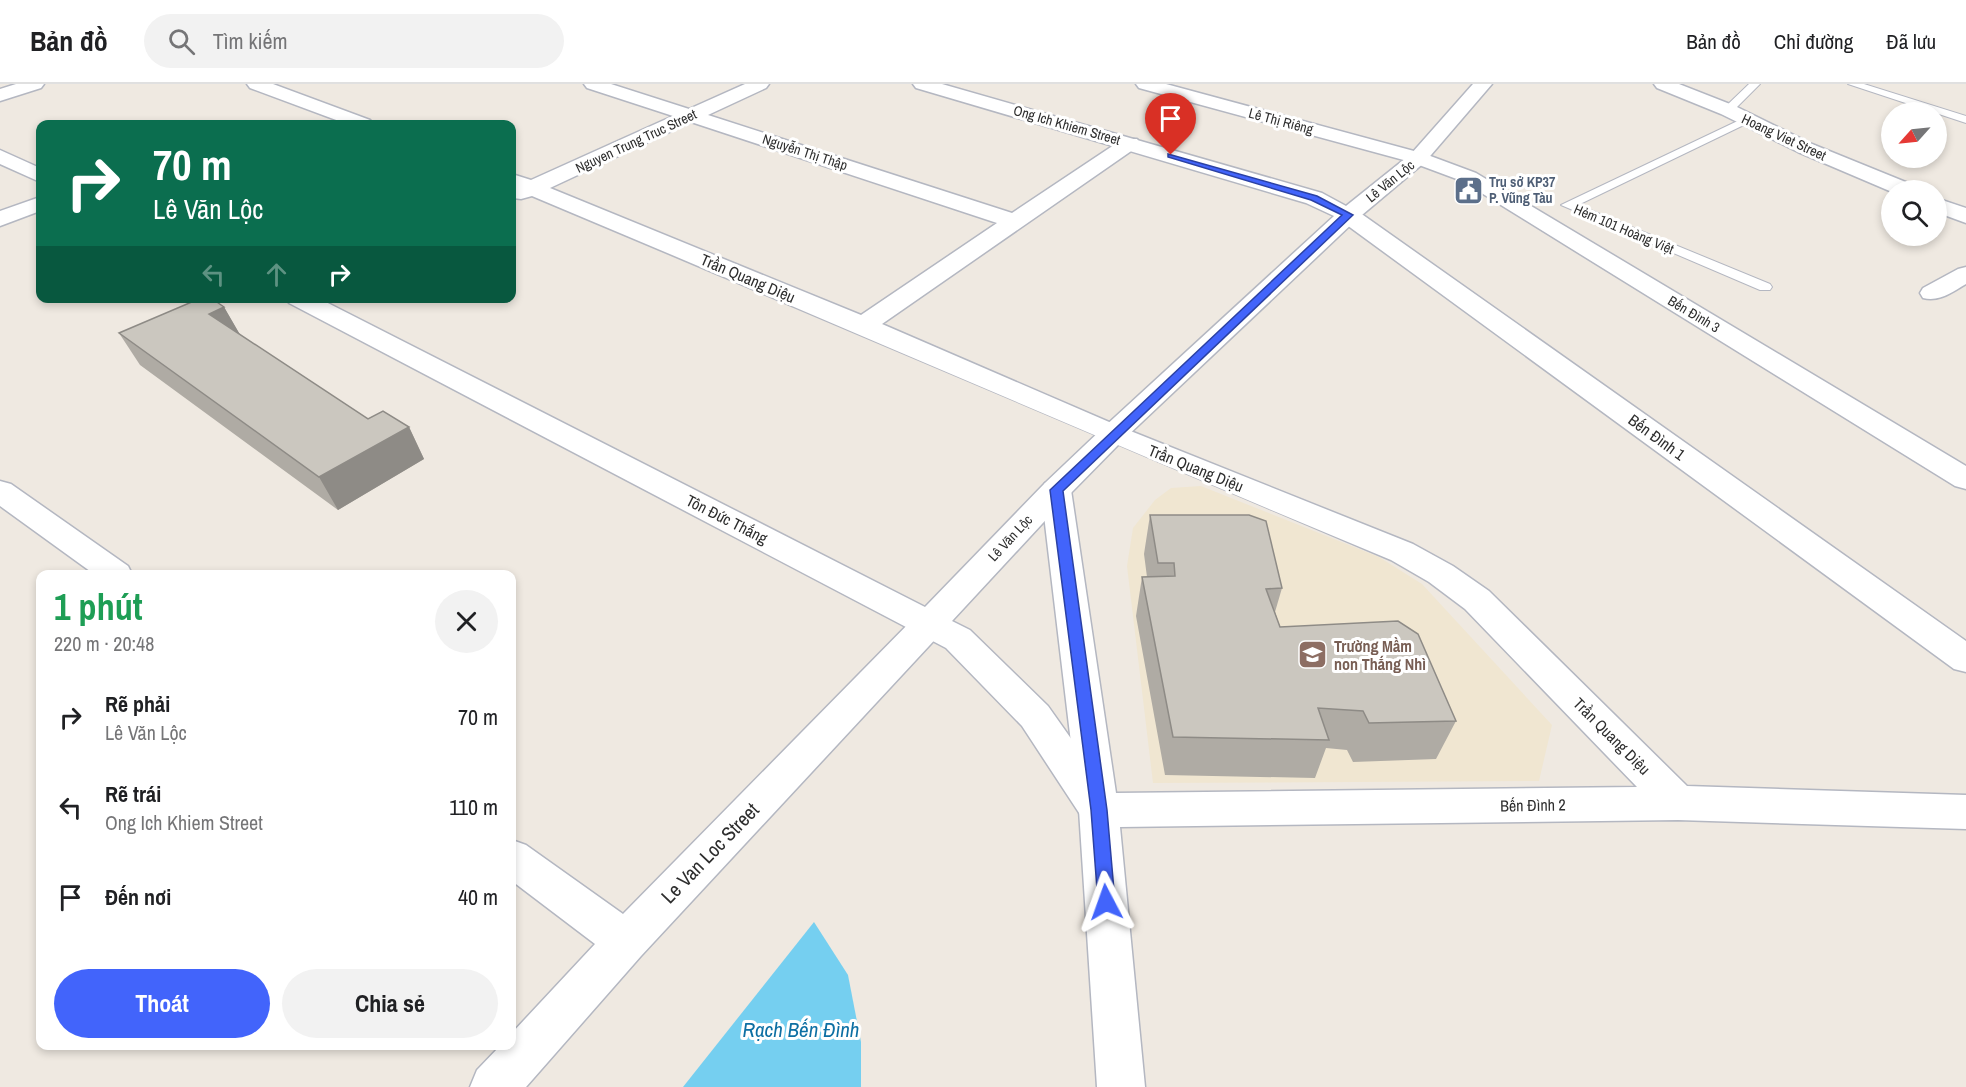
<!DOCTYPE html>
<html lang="vi">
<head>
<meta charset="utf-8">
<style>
	:root { --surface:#fff; --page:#f2f2f2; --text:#202124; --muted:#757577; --line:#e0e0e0; --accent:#4264fb }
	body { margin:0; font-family:"Archivo Narrow",sans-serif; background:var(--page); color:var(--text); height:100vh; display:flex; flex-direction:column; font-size:22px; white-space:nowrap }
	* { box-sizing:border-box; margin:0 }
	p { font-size:20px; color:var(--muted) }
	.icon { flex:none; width:33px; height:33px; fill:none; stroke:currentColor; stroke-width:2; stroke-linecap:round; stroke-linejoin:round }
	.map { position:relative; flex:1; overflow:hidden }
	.side { position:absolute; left:36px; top:486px; width:480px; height:480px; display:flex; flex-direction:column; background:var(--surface); border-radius:12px; box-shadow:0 3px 9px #0003 }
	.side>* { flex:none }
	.guide { position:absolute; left:36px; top:36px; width:480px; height:183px; border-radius:12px; box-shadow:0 3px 9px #0003; background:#0b6e4f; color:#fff; overflow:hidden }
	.needle { width:39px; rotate:243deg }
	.tools { position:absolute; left:1881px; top:18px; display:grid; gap:12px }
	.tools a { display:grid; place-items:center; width:66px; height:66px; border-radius:50%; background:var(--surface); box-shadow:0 3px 9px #0003; font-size:30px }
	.pin { position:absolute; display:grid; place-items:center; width:51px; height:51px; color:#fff; margin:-62px -26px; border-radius:50% 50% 50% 0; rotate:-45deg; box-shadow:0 0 6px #0007 }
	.pin .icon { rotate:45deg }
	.me { position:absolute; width:66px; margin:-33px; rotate:356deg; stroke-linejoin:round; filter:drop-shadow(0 0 4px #0008) }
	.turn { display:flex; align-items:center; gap:21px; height:126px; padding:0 18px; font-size:27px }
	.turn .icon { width:78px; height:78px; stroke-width:2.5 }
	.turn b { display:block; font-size:42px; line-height:51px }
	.lanes { display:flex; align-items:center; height:57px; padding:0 18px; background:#0003; justify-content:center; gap:30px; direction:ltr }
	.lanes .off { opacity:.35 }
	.round { display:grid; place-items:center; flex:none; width:63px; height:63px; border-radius:32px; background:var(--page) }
	.head { display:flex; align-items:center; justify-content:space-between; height:102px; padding:0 18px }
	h1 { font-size:36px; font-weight:700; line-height:45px; color:#1e9e55 }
	.primary-button { display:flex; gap:12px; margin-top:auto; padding:12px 18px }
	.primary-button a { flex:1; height:69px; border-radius:36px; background:var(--accent); color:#fff; font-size:24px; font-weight:700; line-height:69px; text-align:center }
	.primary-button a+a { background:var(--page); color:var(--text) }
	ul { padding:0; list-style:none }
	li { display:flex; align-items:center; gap:18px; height:90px; padding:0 18px }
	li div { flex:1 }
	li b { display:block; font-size:22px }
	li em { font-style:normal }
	header { display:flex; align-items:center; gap:36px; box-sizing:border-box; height:84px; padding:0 30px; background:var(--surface); border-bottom:2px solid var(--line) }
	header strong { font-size:28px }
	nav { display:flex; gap:33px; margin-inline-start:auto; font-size:21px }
	.search { width:420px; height:54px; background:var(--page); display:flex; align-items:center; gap:15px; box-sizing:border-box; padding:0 21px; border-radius:33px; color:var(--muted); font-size:22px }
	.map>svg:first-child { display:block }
	.education { fill:#f0e6d1 }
	.water { fill:#75cff0 }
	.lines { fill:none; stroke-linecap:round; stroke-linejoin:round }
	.lane-casing { stroke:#b4b7c1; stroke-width:2 }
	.street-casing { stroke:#b4b7c1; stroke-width:3 }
	.secondary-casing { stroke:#b4b7c1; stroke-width:3 }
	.lane { fill:#fff; fill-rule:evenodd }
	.street { fill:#fff; fill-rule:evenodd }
	.secondary { fill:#fff; fill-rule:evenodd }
	.wall { fill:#afaba4 }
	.shaded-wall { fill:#8e8b86 }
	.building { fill:#cbc7bf; stroke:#8e8b86; stroke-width:1.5 }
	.route { fill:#4264fb; stroke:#2b41a3; stroke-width:1.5 }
	.labels { text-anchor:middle; stroke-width:6; stroke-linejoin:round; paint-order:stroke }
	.far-street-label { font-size:14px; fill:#2e2e2e; stroke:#fff }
	.far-service-label { font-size:14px; font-weight:bold; fill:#4e5e75; stroke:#fff; text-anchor:start }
	.street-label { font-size:16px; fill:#2e2e2e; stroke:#fff }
	.education-label { font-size:16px; font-weight:bold; fill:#785e54; stroke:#fff; text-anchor:start }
	.near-street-label { font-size:20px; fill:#2e2e2e; stroke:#fff }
	.near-water-label { font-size:21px; font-style:italic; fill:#0d6fa3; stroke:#fff }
</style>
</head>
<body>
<header>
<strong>Bản đồ</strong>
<div class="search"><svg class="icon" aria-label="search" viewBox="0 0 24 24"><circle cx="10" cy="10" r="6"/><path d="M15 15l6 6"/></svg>Tìm kiếm</div>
<nav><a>Bản đồ</a><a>Chỉ đường</a><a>Đã lưu</a></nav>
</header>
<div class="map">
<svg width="1966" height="1003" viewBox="0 0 1966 1003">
	<rect width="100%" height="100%" fill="#efe9e1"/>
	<path class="education" d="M1201 402 1379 473 1422 500 1552 641 1539 697 1153 699 1127 482 1133 444 1155 416 1171 404Z"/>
	<path class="water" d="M814 838 848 891 861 958V1003H683Z"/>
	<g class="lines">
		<defs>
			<path id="lane" d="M1749 0H1760L1732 28H1724V24Z
				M1848 0H1864L1966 32V39Z
				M1746 33 1752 36 1750 38 1578 121 1770 200 1772 203 1770 206H1760L1561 121Z"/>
			<path id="street" d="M247 0H273L370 36 373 40H347L250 4Z
				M584 0H611L689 25 745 0H769L766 4 708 31 1012 129 1123 55H1137L1140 59 1137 63 882 240 1123 344 1413 460 1453 482 1489 507 1687 702 1966 711V745L1678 736 1120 743 1145 1003H1097L1079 726 1041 406 1045 399 1056 396 1067 399 1071 406 1116 709 1637 703 1465 525 1429 498 1391 476C1104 357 819 232 532 112L521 115 513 114 512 90 531 96 673 32 587 4ZM691 38 997 139 861 231 550 104Z
				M1136 0H1166L1425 70 1476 89 1966 382V405L1955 402 1462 97 1411 78 1139 4Z
				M1654 0H1679L1735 22 1812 60 1913 101 1916 106 1892 108 1798 68 1721 30 1657 4Z
				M40 113V127L0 142V127Z
				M1936 114 1966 124V139L1936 128Z
				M1348 124 1356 126 1966 557V588L1954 585 1340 136 1337 131 1340 126Z
				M1966 183V200C1952 208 1940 218 1923 214L1920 209 1923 204 1958 185Z
				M0 397 11 400 128 482 132 490H94L0 422Z
				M930 526 942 530 947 539 942 548 641 872 526 1003H470L477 986 500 962H512V949L595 860 512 797V756L526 761 623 830 918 530Z"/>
			<path id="secondary" d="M16 0H44L41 4 0 17V5Z
				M913 0H942L1322 109 1346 122 1411 70 1473 0H1492L1425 78 1356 136 1123 356 1067 413 952 537 970 546 1048 622 1113 714 1119 726 1113 738 1099 743 1085 738 1022 642 946 564 289 219 286 214H318L925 523 1045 399 1103 344 1334 132 1306 119 916 4Z
				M0 66 40 84V98L0 80Z"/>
		</defs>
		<use href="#lane" class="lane-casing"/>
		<use href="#street" class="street-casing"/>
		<use href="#secondary" class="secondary-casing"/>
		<use href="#lane" class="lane"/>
		<use href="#street" class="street"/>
		<use href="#secondary" class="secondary"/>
	</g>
	<path class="wall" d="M224 223 240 251 368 335 409 343 424 375 338 426 140 281 119 249Z
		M1150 431 1282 504 1275 528 1280 543 1456 637 1436 675 1353 678 1347 666 1326 664 1315 694 1165 691 1136 532 1142 493H1147L1144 470Z"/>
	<path class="shaded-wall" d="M224 223 242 254 209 230Z
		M409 343 424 375 338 426 319 393Z"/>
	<path class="building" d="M201 214H211L224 223 209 230 368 335 383 327 409 343 319 393 119 249Z
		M1150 431H1249L1266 437 1282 504 1266 505 1280 543 1398 537 1418 550 1456 637 1369 639 1363 627 1318 624 1329 656 1173 653 1142 493 1175 492 1174 479H1158Z"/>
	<path class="route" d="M1168 70 1317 112 1353 131 1063 407 1107 726 1115 818 1112 824 1106 826 1100 824 1098 818 1091 726 1050 406 1342 131 1311 116 1168 73Z"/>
	<defs>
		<symbol id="civic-square" viewBox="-11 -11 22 22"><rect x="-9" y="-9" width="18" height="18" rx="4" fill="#5c6f8a" stroke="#fff"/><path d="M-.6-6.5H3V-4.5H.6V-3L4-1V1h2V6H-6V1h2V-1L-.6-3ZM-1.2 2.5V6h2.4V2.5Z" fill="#fff"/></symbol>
		<symbol id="school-square" viewBox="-11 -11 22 22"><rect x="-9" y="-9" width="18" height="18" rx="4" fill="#8d6e63" stroke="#fff"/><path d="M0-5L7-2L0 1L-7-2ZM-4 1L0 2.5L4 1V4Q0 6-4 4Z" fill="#fff"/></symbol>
	</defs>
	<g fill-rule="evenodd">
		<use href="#civic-square" x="1452" y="90" width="33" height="33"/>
		<use href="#school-square" x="1296" y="554" width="33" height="33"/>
	</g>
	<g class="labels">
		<g class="far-street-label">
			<text transform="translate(1281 37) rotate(15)" y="5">Lê Thị Riêng</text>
			<text transform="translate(1067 41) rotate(16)" y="5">Ong Ich Khiem Street</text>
			<text transform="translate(1784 53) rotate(25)" y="5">Hoang Viet Street</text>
			<text transform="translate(636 57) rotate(-25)" y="5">Nguyen Trung Truc Street</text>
			<text transform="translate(805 68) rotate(18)" y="5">Nguyễn Thị Thập</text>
			<text transform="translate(1390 97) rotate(-39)" y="5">Lê Văn Lộc</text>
			<text transform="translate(1624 145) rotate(23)" y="5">Hẻm 101 Hoàng Việt</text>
			<text transform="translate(1694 230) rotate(31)" y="5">Bến Đình 3</text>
			<text transform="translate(1010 454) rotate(-47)" y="5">Lê Văn Lộc</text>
		</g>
		<g class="far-service-label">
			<text x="1489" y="103">Trụ sở KP37<tspan x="1489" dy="16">P. Vũng Tàu</tspan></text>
		</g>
		<g class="street-label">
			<text transform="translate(748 194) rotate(23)" y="6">Trần Quang Diệu</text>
			<text transform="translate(1657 353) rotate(36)" y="6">Bến Đình 1</text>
			<text transform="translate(1196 384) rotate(22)" y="6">Trần Quang Diệu</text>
			<text transform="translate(727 435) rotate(27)" y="6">Tôn Đức Thắng</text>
			<text transform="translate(1612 652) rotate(45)" y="6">Trần Quang Diệu</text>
			<text transform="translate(1533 721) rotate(-1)" y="6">Bến Đình 2</text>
		</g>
		<g class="education-label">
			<text x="1334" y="568">Trường Mầm<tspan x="1334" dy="18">non Thắng Nhì</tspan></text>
		</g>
		<g class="near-street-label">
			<text transform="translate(710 769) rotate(-46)" y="7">Le Van Loc Street</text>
		</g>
		<g class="near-water-label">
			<text x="801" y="953">Rạch Bến Đình</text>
		</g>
	</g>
</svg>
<div class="tools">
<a><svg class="needle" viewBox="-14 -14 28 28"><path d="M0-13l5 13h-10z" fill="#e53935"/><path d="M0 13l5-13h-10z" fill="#757577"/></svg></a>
<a><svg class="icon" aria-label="search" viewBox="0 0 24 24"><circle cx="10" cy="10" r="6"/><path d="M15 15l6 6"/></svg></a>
</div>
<div class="pin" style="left:1171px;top:71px;background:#d93025"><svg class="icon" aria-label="arrive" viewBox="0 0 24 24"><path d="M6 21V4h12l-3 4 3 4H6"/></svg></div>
<svg class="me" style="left:1106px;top:818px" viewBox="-20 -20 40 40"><path d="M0-17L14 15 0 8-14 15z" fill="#4264fb" stroke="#fff" stroke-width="4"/></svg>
<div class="guide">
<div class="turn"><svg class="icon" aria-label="right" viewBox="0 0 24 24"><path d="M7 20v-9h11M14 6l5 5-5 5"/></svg><div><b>70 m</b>Lê Văn Lộc</div></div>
<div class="lanes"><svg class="icon off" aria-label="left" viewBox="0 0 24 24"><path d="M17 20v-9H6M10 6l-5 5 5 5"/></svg><svg class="icon off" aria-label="ahead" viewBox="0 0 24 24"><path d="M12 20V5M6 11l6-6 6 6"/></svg><svg class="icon" aria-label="right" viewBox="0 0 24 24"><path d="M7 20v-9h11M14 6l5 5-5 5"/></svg></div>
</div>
<section class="side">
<div class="head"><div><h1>1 phút</h1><p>220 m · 20:48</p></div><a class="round"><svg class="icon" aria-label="close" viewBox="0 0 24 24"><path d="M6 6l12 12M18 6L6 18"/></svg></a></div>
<ul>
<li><svg class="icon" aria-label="right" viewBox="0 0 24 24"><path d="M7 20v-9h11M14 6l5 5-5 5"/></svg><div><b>Rẽ phải</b><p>Lê Văn Lộc</p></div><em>70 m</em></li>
<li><svg class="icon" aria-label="left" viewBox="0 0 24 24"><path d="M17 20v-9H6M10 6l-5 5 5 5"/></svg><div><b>Rẽ trái</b><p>Ong Ich Khiem Street</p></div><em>110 m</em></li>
<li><svg class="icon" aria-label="arrive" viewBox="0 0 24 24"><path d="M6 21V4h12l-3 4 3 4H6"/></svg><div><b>Đến nơi</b></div><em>40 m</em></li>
</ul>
<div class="primary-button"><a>Thoát</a><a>Chia sẻ</a></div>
</section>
</div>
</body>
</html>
